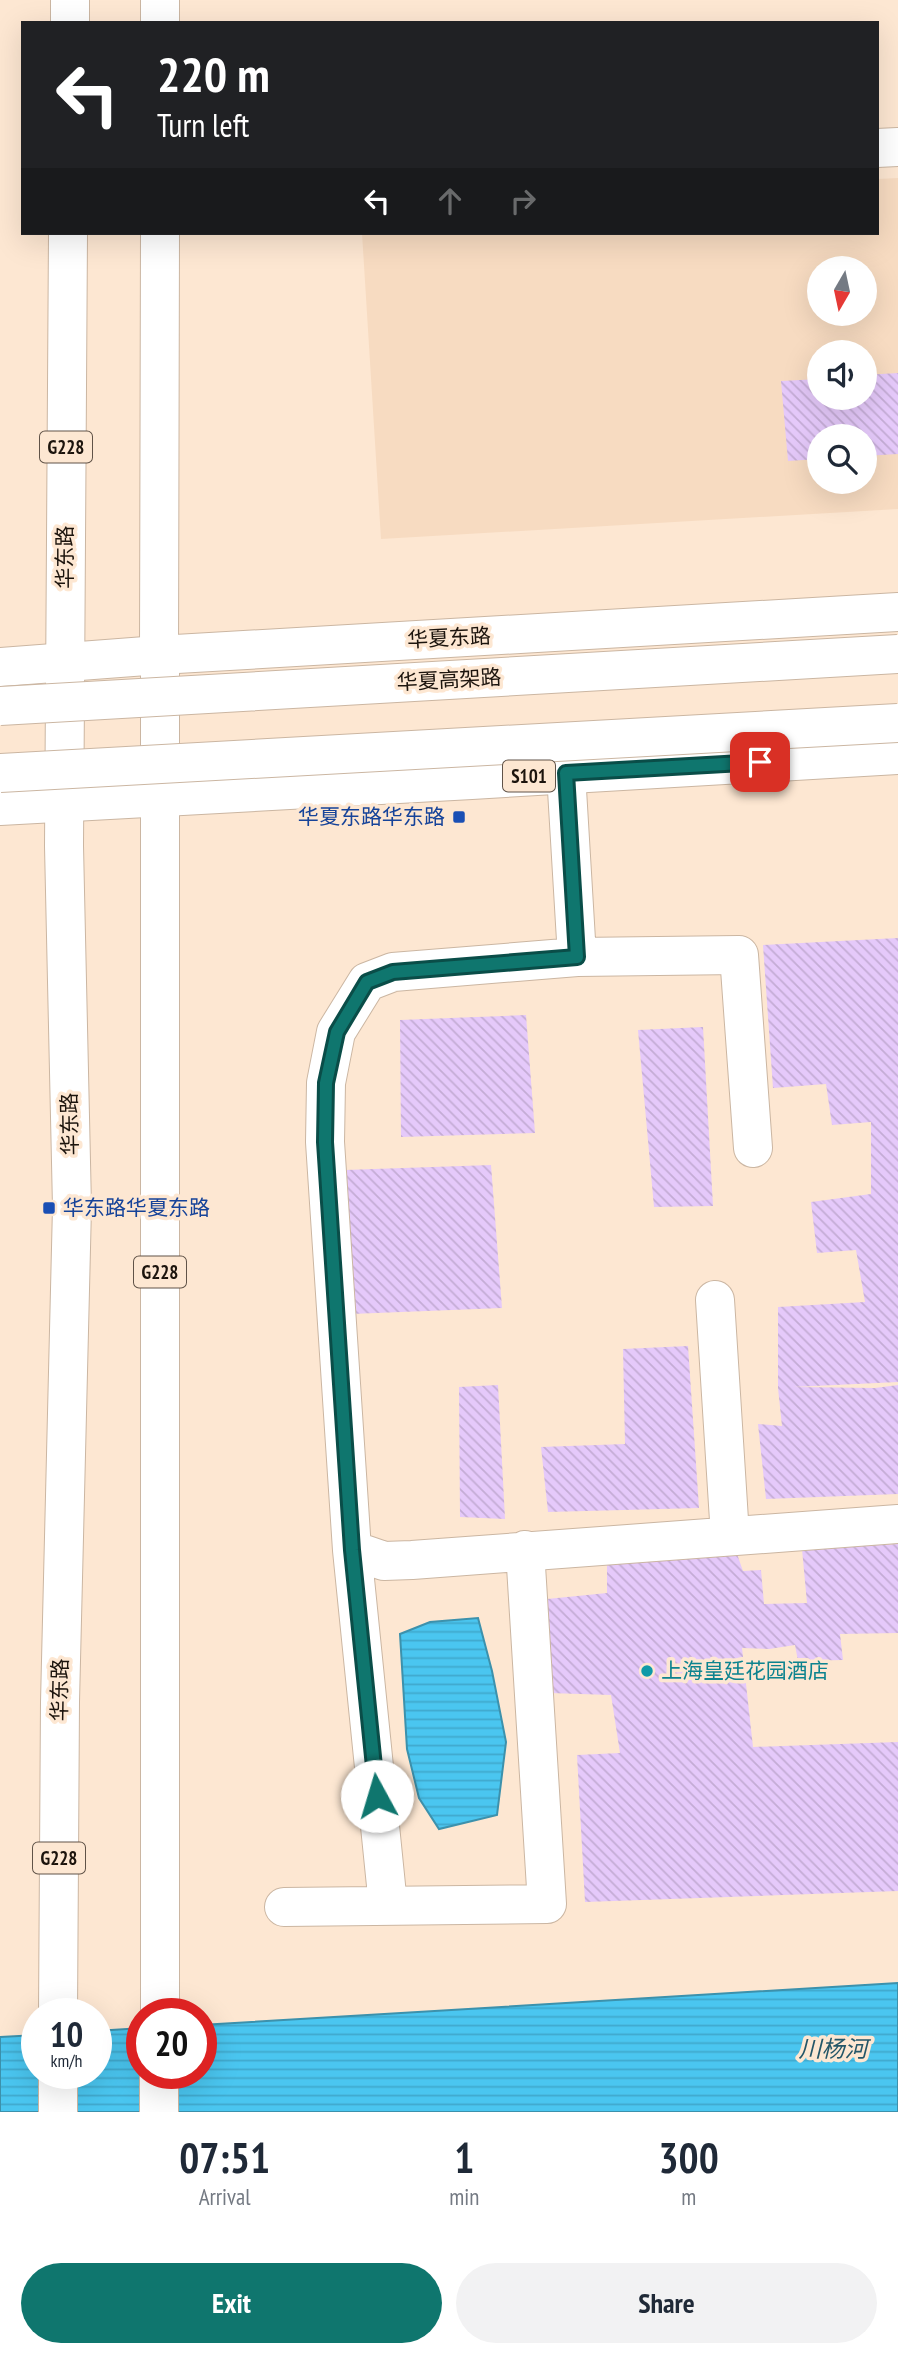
<!DOCTYPE html>
<html lang="en">
<head>
<meta charset="utf-8">
<style>
	:root { --surface:#fff; --page:#f2f2f3; --text:#1f2937; --muted:#747a83; --accent:#0f766e }
	body { margin:0; font-family:"PT Sans Narrow","Noto Sans SC",sans-serif; background:var(--page); color:var(--text); height:100vh; display:flex; flex-direction:column; font-size:26px; white-space:nowrap }
	* { box-sizing:border-box; margin:0 }
	p { font-size:23px; color:var(--muted) }
	.icon { flex:none; width:38px; height:38px; fill:none; stroke:currentColor; stroke-width:2; stroke-linecap:round; stroke-linejoin:round }
	.map { position:relative; height:2112px; overflow:hidden }
	.details { display:flex; flex-direction:column; background:var(--surface); flex:1 }
	.details>* { flex:none }
	.top-card { position:absolute; left:21px; top:21px; width:858px; height:214px; border-radius:0px; box-shadow:0 7px 28px #0002; background:#202124; color:#fff; overflow:hidden }
	.needle { width:46px; rotate:189deg }
	.buttons { position:absolute; left:807px; top:256px; display:grid; gap:14px }
	.buttons a { display:grid; place-items:center; width:70px; height:70px; border-radius:50%; background:var(--surface); box-shadow:0 7px 28px #0002; font-size:35px }
	.speed { position:absolute; left:21px; top:1998px; display:flex; gap:14px; font-size:35px; font-weight:700; text-align:center }
	.speed>* { display:grid; place-content:center; width:91px; height:91px; border-radius:50%; background:var(--surface); box-shadow:0 7px 28px #0002; line-height:1 }
	.speed small { font-size:18px; font-weight:400 }
	.speed .limit { border:10px solid #d22; background:#fff; color:#111 }
	.pin { position:absolute; display:grid; place-items:center; width:60px; height:60px; color:#fff; margin:-30px; border-radius:14px; box-shadow:0 4px 10px #0006 }
	.me { position:absolute; width:77px; margin:-38px; rotate:354deg; stroke-linejoin:round; filter:drop-shadow(0 0 5px #0008) }
	.turn { display:flex; align-items:center; gap:24px; height:147px; padding:0 21px; font-size:32px }
	.turn .icon { width:91px; height:91px; stroke-width:2.5 }
	.turn b { display:block; font-size:49px; line-height:60px }
	.lanes { display:flex; align-items:center; height:66px; padding:0 21px; background:#0003; justify-content:center; gap:35px; direction:ltr }
	.lanes .off { opacity:.35 }
	.eta { display:flex; justify-content:space-evenly; align-items:center; height:119px; text-align:center }
	.eta b { font-size:42px; font-weight:700; line-height:49px }
	.button { display:flex; gap:14px; margin-top:auto; padding:14px 21px }
	.button a { flex:1; height:80px; border-radius:42px; background:var(--accent); color:#fff; font-size:28px; font-weight:700; line-height:80px; text-align:center }
	.button a+a { background:var(--page); color:var(--text) }
	.map>svg:first-child { display:block }
	.built { fill:#f7dbc1; fill-rule:evenodd }
	.water { fill:url(#water-rules); stroke:#3c91ac; stroke-width:2 }
	.building { fill:url(#building-back-hatch) }
	.lines { fill:none; stroke-linecap:round; stroke-linejoin:round }
	.minor-casing { stroke:#cbb6a2; stroke-width:40 }
	.major-casing { stroke:#cbb6a2; stroke-width:40 }
	.highway-casing { stroke:#cbb6a2; stroke-width:40 }
	.minor { stroke:#fff; stroke-width:38 }
	.major { stroke:#fff; stroke-width:38 }
	.highway { stroke:#fff; stroke-width:38 }
	.highway-bridge-casing { stroke:#cbb6a2; stroke-width:40; stroke-linecap:butt }
	.highway-bridge { stroke:#fff; stroke-width:38 }
	.route-casing { stroke:#0a4d48; stroke-width:18 }
	.route { stroke:#0f766e; stroke-width:12 }
	.transit-dot { fill:#1a4fb4; stroke:#fde7d2; stroke-width:2.5 }
	.culture-dot { fill:#0f9aa8; stroke:#fde7d2; stroke-width:2.5 }
	.labels { text-anchor:middle; stroke-width:7; stroke-linejoin:round; paint-order:stroke }
	.shield { fill:#fde7d2; stroke:#605348; stroke-width:2 }
	.shield-label { font-size:19px; font-weight:bold; fill:#1c140d }
	.street-label { font-size:21px; fill:#1c140d; stroke:#fde7d2 }
	.transit-label { font-size:21px; fill:#164399; stroke:#fde7d2; text-anchor:end }
	.culture-label { font-size:21px; fill:#0d838f; stroke:#fde7d2; text-anchor:start }
	.water-label { font-size:23px; font-style:italic; fill:#245668; stroke:#fde7d2 }
</style>
</head>
<body>
<div class="map">
<svg width="898" height="2112" viewBox="0 0 898 2112">
	<defs>
		<pattern id="water-rules" width="6" height="5" patternUnits="userSpaceOnUse" patternTransform="scale(1.75)"><rect width="6" height="5" fill="#4ac6f0"/><path d="M0 2.5h6" fill="none" stroke="#40a9cd"/></pattern>
		<pattern id="building-back-hatch" width="6" height="6" patternUnits="userSpaceOnUse" patternTransform="scale(1.75)"><rect width="6" height="6" fill="#e5c9fa"/><path d="M-1 5l2 2M0 0l6 6M5-1l2 2" fill="none" stroke="#c4acd5"/></pattern>
	</defs>
	<rect width="100%" height="100%" fill="#fde7d2"/>
	<path class="built" d="M898 178V509L381 539 362 233H877V179ZM819 268H864V313H819ZM819 352H864V397H819ZM819 436H864V481H819Z"/>
	<path class="water" d="M478 1618 492 1671 506 1742 497 1815 439 1829 419 1798 407 1749 400 1634 430 1622Z
		M898 1983V2112H0V2037L37 2035V2074H96V2031L142 2028V2074H201V2025Z"/>
	<path class="building" d="M898 373V454L864 456V436H819V459L788 461 781 381 819 379V397H864V375Z
		M898 938V1382L793 1387 875 1388 898 1385V1494L766 1499 758 1424 782 1426 778 1388V1307L865 1302 856 1250 817 1253 811 1202 871 1194V1122L832 1125 826 1084 773 1088 763 945Z
		M526 1015 535 1133 401 1137 400 1020Z
		M703 1027 713 1206 654 1207 638 1030Z
		M491 1165 502 1308 351 1314 345 1170Z
		M688 1346 699 1508 548 1512 541 1447 625 1444 623 1349Z
		M498 1385 505 1519 460 1517 459 1387Z
		M898 1544V1633L840 1634 843 1660 798 1661 795 1645 769 1649 742 1648 753 1747 898 1742V1891L585 1902 577 1755 620 1753 611 1695 549 1693 547 1599 607 1593V1557L737 1554 743 1571 761 1570 764 1604 807 1603 802 1549Z"/>
	<g class="lines">
		<defs>
			<path id="minor" d="M877 148 898 147
				M566 773 577 957 393 972 367 982 336 1032 326 1083 325 1142 352 1550 384 1561 412 1560 898 1524
				M577 957 739 955 753 1148
				M715 1300 730 1536
				M352 1550 388 1905
				M284 1907 547 1904 525 1550"/>
			<path id="major" d="M0 667 159 655 898 612
				M0 806C299 791 599 772 898 755"/>
			<path id="highway" d="M160 0V23
				M70 23V0
				M159 655 160 233
				M58 2014 60 1702 72 1207 64 846 68 233
				M160 2014V668
				M58 2112V2074
				M159 2112V2074"/>
		</defs>
		<use href="#minor" class="minor-casing"/>
		<use href="#major" class="major-casing"/>
		<use href="#highway" class="highway-casing"/>
		<use href="#minor" class="minor"/>
		<use href="#major" class="major"/>
		<use href="#highway" class="highway"/>
		<defs>
			<path id="highway-bridge" d="M0 706 898 654
				M0 773 898 723"/>
		</defs>
		<use href="#highway-bridge" class="highway-bridge-casing"/>
		<use href="#highway-bridge" class="highway-bridge"/>
	</g>
	<g class="lines">
		<defs>
			<path id="route" d="M377 1796 352 1550 325 1142 326 1083 337 1032 367 982 393 972 577 957 566 773 760 762"/>
		</defs>
		<use href="#route" class="route-casing"/>
		<use href="#route" class="route"/>
	</g>
	<g class="transit-dot">
		<rect x="452" y="810" width="14" height="14" rx="3.5"/>
		<rect x="42" y="1201" width="14" height="14" rx="3.5"/>
	</g>
	<circle class="culture-dot" cx="647" cy="1671" r="7"/>
	<g class="labels">
		<g class="shield">
			<rect x="40" y="431.5" width="52" height="31" rx="5"/>
			<rect x="503" y="760.5" width="52" height="31" rx="5"/>
			<rect x="134" y="1256.5" width="52" height="31" rx="5"/>
			<rect x="33" y="1842.5" width="52" height="31" rx="5"/>
		</g>
		<g class="shield-label">
			<text x="66" y="454">G228</text>
			<text x="529" y="783">S101</text>
			<text x="160" y="1279">G228</text>
			<text x="59" y="1865">G228</text>
		</g>
		<g class="street-label">
			<text transform="translate(65 557) rotate(-90)" y="7">华东路</text>
			<text transform="translate(449 638) rotate(-3)" y="7">华夏东路</text>
			<text transform="translate(449 680) rotate(-3)" y="7">华夏高架路</text>
			<text transform="translate(70 1124) rotate(-91)" y="7">华东路</text>
			<text transform="translate(60 1690) rotate(-89)" y="7">华东路</text>
		</g>
		<g class="transit-label">
			<text x="445" y="824">华夏东路华东路</text>
			<text x="63" y="1215" text-anchor="start">华东路华夏东路</text>
		</g>
		<g class="culture-label">
			<text x="661" y="1678">上海皇廷花园酒店</text>
		</g>
		<g class="water-label">
			<text x="833" y="2057">川杨河</text>
		</g>
	</g>
</svg>
<div class="buttons">
<a><svg class="needle" viewBox="-14 -14 28 28"><path d="M0-13l5 13h-10z" fill="#e53935"/><path d="M0 13l5-13h-10z" fill="#747a83"/></svg></a>
<a><svg class="icon" aria-label="sound" viewBox="0 0 24 24"><path d="M4 9h4l5-4v14l-5-4H4zM17 9q2 3 0 6"/></svg></a>
<a><svg class="icon" aria-label="search" viewBox="0 0 24 24"><circle cx="10" cy="10" r="6"/><path d="M15 15l6 6"/></svg></a>
</div>
<div class="speed"><div>10<small>km/h</small></div><div class="limit">20</div></div>
<div class="pin" style="left:760px;top:762px;background:#d93025"><svg class="icon" aria-label="arrive" viewBox="0 0 24 24"><path d="M6 21V4h12l-3 4 3 4H6"/></svg></div>
<svg class="me" style="left:377px;top:1796px" viewBox="-20 -20 40 40"><circle r="19" fill="#fff"/><path d="M0-13L10 11 0 6-10 11z" fill="#0f766e"/></svg>
<div class="top-card">
<div class="turn"><svg class="icon" aria-label="left" viewBox="0 0 24 24"><path d="M17 20v-9H6M10 6l-5 5 5 5"/></svg><div><b>220 m</b>Turn left</div></div>
<div class="lanes"><svg class="icon" aria-label="left" viewBox="0 0 24 24"><path d="M17 20v-9H6M10 6l-5 5 5 5"/></svg><svg class="icon off" aria-label="ahead" viewBox="0 0 24 24"><path d="M12 20V5M6 11l6-6 6 6"/></svg><svg class="icon off" aria-label="right" viewBox="0 0 24 24"><path d="M7 20v-9h11M14 6l5 5-5 5"/></svg></div>
</div>
</div>
<section class="details">
<div class="eta">
<div><b>07:51</b><p>Arrival</p></div>
<div><b>1</b><p>min</p></div>
<div><b>300</b><p>m</p></div>
</div>
<div class="button"><a>Exit</a><a>Share</a></div>
</section>
</body>
</html>
